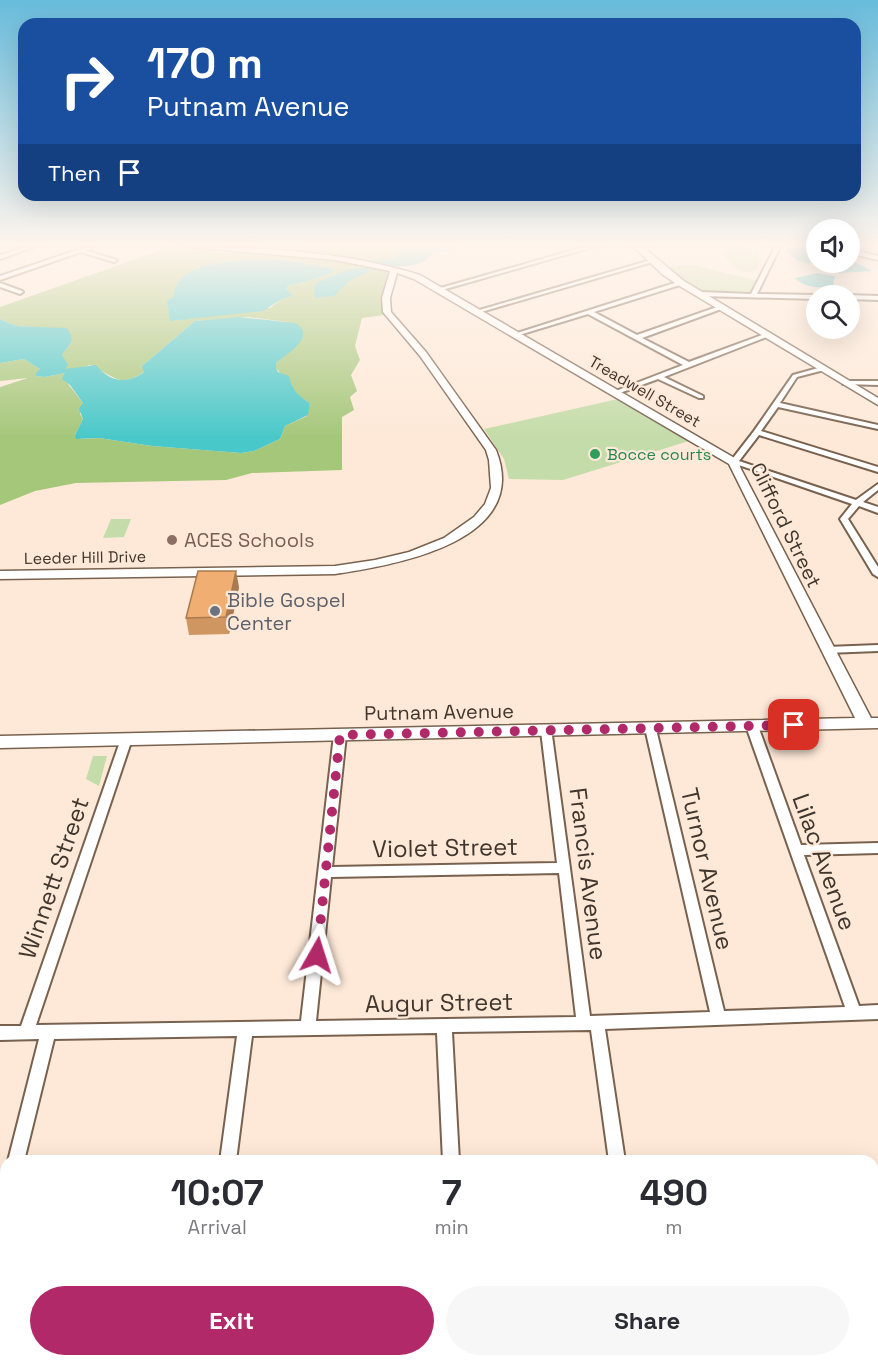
<!DOCTYPE html>
<html lang="en">
<head>
<meta charset="utf-8">
<style>
	:root { --surface:#fff; --page:#f7f7f7; --text:#2b2b33; --muted:#7c7c81; --accent:#b2296a }
	body { margin:0; font-family:"Space Grotesk",sans-serif; background:var(--page); color:var(--text); height:100vh; display:flex; flex-direction:column; font-size:22px; white-space:nowrap }
	* { box-sizing:border-box; margin:0 }
	p { font-size:20px; color:var(--muted) }
	.icon { flex:none; width:33px; height:33px; fill:none; stroke:currentColor; stroke-width:2; stroke-linecap:round; stroke-linejoin:round }
	.map { position:relative; flex:1; overflow:hidden }
	.side { position:absolute; left:0px; top:1155px; width:879px; height:212px; display:flex; flex-direction:column; background:var(--surface); border-radius:18px 18px 0 0; box-shadow:0 6px 24px #0002 }
	.side>* { flex:none }
	.hud { position:absolute; left:18px; top:18px; width:843px; height:183px; border-radius:18px; box-shadow:0 6px 24px #0002; background:#1a4fa0; color:#fff; overflow:hidden }
	.controls { position:absolute; left:806px; top:219px; display:grid; gap:12px }
	.controls a { display:grid; place-items:center; width:54px; height:54px; border-radius:50%; background:var(--surface); box-shadow:0 6px 24px #0002; font-size:30px }
	.pin { position:absolute; display:grid; place-items:center; width:51px; height:51px; color:#fff; margin:-26px; border-radius:12px; box-shadow:0 3px 9px #0006 }
	.me { position:absolute; width:66px; margin:-33px; rotate:6deg; stroke-linejoin:round; filter:drop-shadow(0 0 4px #0008) }
	.turn { display:flex; align-items:center; gap:21px; height:126px; padding:0 30px; font-size:27px }
	.turn .icon { width:78px; height:78px; stroke-width:2.5 }
	.turn b { display:block; font-size:42px; line-height:51px }
	.then { display:flex; align-items:center; height:57px; padding:0 30px; background:#0003; gap:12px; font-size:22px }
	.eta { display:flex; justify-content:space-evenly; align-items:center; height:102px; text-align:center }
	.eta b { font-size:36px; font-weight:600; line-height:42px }
	.cta { display:flex; gap:12px; margin-top:auto; padding:12px 30px }
	.cta a { flex:1; height:69px; border-radius:36px; background:var(--accent); color:#fff; font-size:24px; font-weight:600; line-height:69px; text-align:center }
	.cta a+a { background:var(--page); color:var(--text) }
	.map>svg:first-child { display:block }
	.green { fill:#c4dca9 }
	.forest { fill:#a5c77a; fill-rule:evenodd }
	.water { fill:#49c8c9 }
	.lines { fill:none; stroke-linecap:round; stroke-linejoin:round }
	.street-casing { stroke:#78624f; stroke-width:4 }
	.secondary-casing { stroke:#78624f; stroke-width:3 }
	.street { fill:#fff; fill-rule:evenodd }
	.secondary { fill:#fff; fill-rule:evenodd }
	.wall { fill:#cf9662 }
	.shaded-wall { fill:#a97a50 }
	.building { fill:#f1ae72; stroke:#a97a50; stroke-width:1.5 }
	.route { stroke:#b2296a; stroke-width:10; stroke-dasharray:0 18 }
	.leisure-dot { fill:#2e9e5b; stroke:#fee9d8; stroke-width:2 }
	.education-dot { fill:#8d6e63; stroke:#fee9d8; stroke-width:2 }
	.worship-dot { fill:#6b7280; stroke:#fee9d8; stroke-width:2 }
	.labels { text-anchor:middle; stroke-width:4.5; stroke-linejoin:round; paint-order:stroke }
	.far-street-label { font-size:16px; fill:#40362d; stroke:#fee9d8 }
	.far-leisure-label { font-size:16px; fill:#27864d; stroke:#fee9d8; text-anchor:start }
	.street-label { font-size:20px; fill:#40362d; stroke:#fee9d8 }
	.education-label { font-size:20px; fill:#785e54; stroke:#fee9d8; text-anchor:start }
	.worship-label { font-size:20px; fill:#5b616d; stroke:#fee9d8; text-anchor:start }
	.near-street-label { font-size:24px; fill:#40362d; stroke:#fee9d8 }
</style>
</head>
<body>
<div class="map">
<svg width="878" height="1366" viewBox="0 0 878 1366">
	<rect width="100%" height="100%" fill="#fee9d8"/>
	<path class="green" d="M764 247 758 252V268C743 281 726 260 719 248Z
		M693 265 758 281 751 293 702 292 661 267Z
		M618 399 689 441 563 480 509 479 504 459 484 429Z
		M111 519H131L124 537 103 538Z
		M93 756H107L99 786 86 779Z"/>
	<path class="forest" d="M170 247 264 251 380 268 388 273 381 298 384 315 362 318 355 346 360 360 351 375 357 391 350 397 354 410 342 417V470L252 473 226 480 76 483 35 491 0 505V387L28 378 0 381V363L24 359 40 369 36 376 45 377 65 373V380L83 403 80 414 83 419 75 435 81 439 99 438 152 446 241 453 254 451 280 439 285 426 307 416 310 403 298 396 276 368V363L284 356 288 322 248 317 195 321 142 366 145 371C119 390 114 375 90 365L77 369H64L62 355 72 341 67 329 16 326 0 319V307ZM287 260 334 269 331 274C316 277 305 284 289 285L286 289 292 296 282 299 270 308 167 300 173 297C181 252 252 261 287 260Z
		M303 247H402L396 250 400 255 393 260H368L393 266 387 267 297 252Z"/>
	<path class="water" d="M402 247H461L432 254C421 271 384 268 367 260H393L400 253 395 250Z
		M812 247 816 249V262H849V259L872 271 836 273 824 266 798 261 787 252 789 248Z
		M287 260 334 269 331 274C316 277 305 284 289 285L286 289 293 296 282 299 263 311 170 321 167 300 173 297C179 253 254 261 287 260Z
		M366 268 372 270 349 281 334 296 315 298 314 287 318 282 349 269Z
		M817 273 835 276 833 285C821 290 803 287 795 278Z
		M239 317 295 323C318 336 287 354 276 363V368L278 372 289 376C292 390 298 396 310 403L308 415 285 426 280 439 254 451 241 453 152 446 99 438 76 439 75 435 83 419 79 409 83 403 70 385 62 379 65 373 45 377 36 376V373L40 369 24 359 0 363V319L16 326 67 328 71 335 72 341 62 355 68 365 65 369 96 365C110 382 126 385 144 372L142 366 195 321Z"/>
	<g class="lines">
		<defs>
			<path id="street" d="M26 247H34L0 259V255Z
				M86 247H94L86 251 117 260 114 262 81 252 0 280V276Z
				M584 247H593L442 290 437 289Z
				M775 247H780L757 294 816 295V299L701 296 698 294 701 292 751 294Z
				M849 249 878 256V260L849 253Z
				M651 260 656 261 481 312 476 311Z
				M681 281 683 282V284L594 312 637 335 720 306H724V308L642 338 689 362 765 334H769V336L664 377 703 396V398H699L658 379 617 394H613V392L683 365 588 314 519 335 514 334Z
				M0 283 22 291 23 292 20 294 0 287Z
				M849 295 878 296V300L849 299Z
				M822 367 824 368V370L797 377 780 403 878 425V429L778 407 761 431 878 467V472L759 435 739 461 856 500 878 484V490L863 502 878 507V513L859 506 848 519 878 567V577L873 574 840 519 852 504 730 462 754 431 793 375Z
				M845 381H878V385L843 384V382Z
				M878 645V651L827 653 822 650 827 647Z
				M752 722 758 726 801 845 878 843V853L804 855 859 1006 878 1005V1019L605 1029 625 1161H609L591 1030 452 1032 459 1161H443L437 1033 252 1036 236 1161H220L237 1036 54 1039 24 1161H8L39 1039 0 1040V1026H21L122 736H130L132 739 36 1025 301 1021 334 735 336 732H344L346 735 332 867 557 863 541 731 543 728H551L590 1016 710 1012 645 728 647 725H655L724 1011 845 1007 746 726ZM559 873 576 1017 316 1021 331 877Z
				M6 1191V1229L0 1232V1193Z
				M873 1220H878V1238H873Z
				M195 1360H213L212 1366H194Z
				M636 1360H654L655 1366H637Z"/>
			<path id="secondary" d="M189 247C268 247 345 252 420 275L738 460 741 469 871 718H878V728L0 748V736L855 718 729 464 414 279 397 273 390 298 391 312 426 352 496 450C532 541 397 565 335 574L0 579V571L335 566 375 560 409 552 444 538 474 517 485 504 491 488 489 460 486 450 420 356 383 312 382 298 390 271 335 260Z
				M634 247H643L684 281 878 398V405L678 285 662 274Z"/>
		</defs>
		<use href="#street" class="street-casing"/>
		<use href="#secondary" class="secondary-casing"/>
		<use href="#street" class="street"/>
		<use href="#secondary" class="secondary"/>
	</g>
	<path class="wall" d="M239 587 229 634 189 635 186 618Z"/>
	<path class="shaded-wall" d="M236 571 239 587 229 634 226 617Z"/>
	<path class="building" d="M198 571H236L226 617 186 618Z"/>
	<linearGradient id="sky" x2="0" y2="1"><stop stop-color="#68bcdc"/><stop offset="0.56" stop-color="#fff5ed"/><stop offset="1" stop-color="#fff5ed" stop-opacity="0"/></linearGradient>
	<rect width="878" height="438" fill="url(#sky)"/>
	<g class="lines">
		<path class="route" d="M317 955 340 735 794 725"/>
	</g>
	<circle class="leisure-dot" cx="595" cy="454" r="6"/>
	<circle class="education-dot" cx="172" cy="540" r="6"/>
	<circle class="worship-dot" cx="215" cy="611" r="6"/>
	<g class="labels">
		<g class="far-street-label">
			<text transform="translate(645 391) rotate(30)" y="6">Treadwell Street</text>
			<text transform="translate(85 557) rotate(-1)" y="6">Leeder Hill Drive</text>
		</g>
		<g class="far-leisure-label">
			<text x="607" y="460">Bocce courts</text>
		</g>
		<g class="street-label">
			<text transform="translate(786 525) rotate(64)" y="7">Clifford Street</text>
			<text transform="translate(439 712) rotate(-1)" y="7">Putnam Avenue</text>
		</g>
		<g class="education-label">
			<text x="184" y="547">ACES Schools</text>
		</g>
		<g class="worship-label">
			<text x="227" y="607">Bible Gospel<tspan x="227" dy="23">Center</tspan></text>
		</g>
		<g class="near-street-label">
			<text transform="translate(445 848) rotate(-1)" y="8">Violet Street</text>
			<text transform="translate(824 862) rotate(70)" y="8">Lilac Avenue</text>
			<text transform="translate(707 869) rotate(77)" y="8">Turnor Avenue</text>
			<text transform="translate(588 874) rotate(83)" y="8">Francis Avenue</text>
			<text transform="translate(54 878) rotate(-71)" y="8">Winnett Street</text>
			<text transform="translate(439 1003) rotate(-1)" y="8">Augur Street</text>
		</g>
	</g>
</svg>
<div class="controls">
<a><svg class="icon" aria-label="sound" viewBox="0 0 24 24"><path d="M4 9h4l5-4v14l-5-4H4zM17 9q2 3 0 6"/></svg></a>
<a><svg class="icon" aria-label="search" viewBox="0 0 24 24"><circle cx="10" cy="10" r="6"/><path d="M15 15l6 6"/></svg></a>
</div>
<div class="pin" style="left:794px;top:725px;background:#d93025"><svg class="icon" aria-label="arrive" viewBox="0 0 24 24"><path d="M6 21V4h12l-3 4 3 4H6"/></svg></div>
<svg class="me" style="left:317px;top:955px" viewBox="-20 -20 40 40"><path d="M0-17L14 15 0 8-14 15z" fill="#b2296a" stroke="#fff" stroke-width="4"/></svg>
<div class="hud">
<div class="turn"><svg class="icon" aria-label="right" viewBox="0 0 24 24"><path d="M7 20v-9h11M14 6l5 5-5 5"/></svg><div><b>170 m</b>Putnam Avenue</div></div>
<div class="then">Then<svg class="icon" aria-label="arrive" viewBox="0 0 24 24"><path d="M6 21V4h12l-3 4 3 4H6"/></svg></div>
</div>
<section class="side">
<div class="eta">
<div><b>10:07</b><p>Arrival</p></div>
<div><b>7</b><p>min</p></div>
<div><b>490</b><p>m</p></div>
</div>
<div class="cta"><a>Exit</a><a>Share</a></div>
</section>
</div>
</body>
</html>
